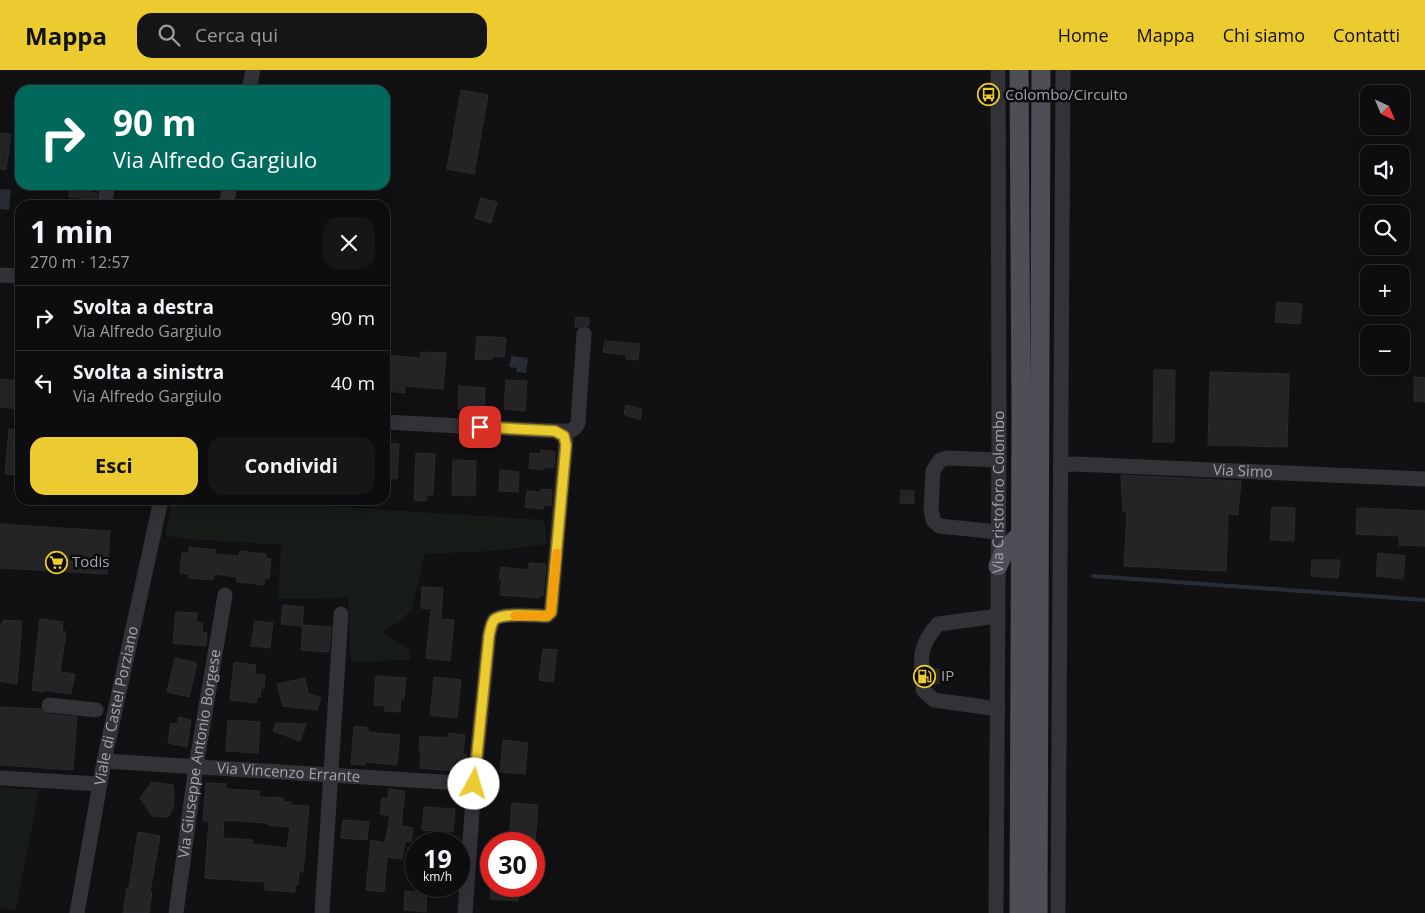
<!DOCTYPE html>
<html lang="it">
<head>
<meta charset="utf-8">
<style>
	:root { --surface:#0d0c0e; --page:#161517; --text:#f1f3f6; --muted:#9a9b9e; --line:#2d2c2e; --accent:#ebcb2f }
	body { margin:0; font-family:"Open Sans",sans-serif; background:var(--page); color:var(--text); height:100vh; display:flex; flex-direction:column; font-size:19px; white-space:nowrap }
	* { box-sizing:border-box; margin:0 }
	p { font-size:16px; color:var(--muted) }
	.icon { flex:none; width:28px; height:28px; fill:none; stroke:currentColor; stroke-width:2; stroke-linecap:round; stroke-linejoin:round }
	.map { position:relative; flex:1; overflow:hidden }
	.panel { position:absolute; left:15px; top:130px; width:375px; height:305px; display:flex; flex-direction:column; background:var(--surface); border-radius:15px; box-shadow:0 5px 20px #0002,0 0 0 1px var(--line) }
	.panel>* { flex:none }
	.hud { position:absolute; left:15px; top:15px; width:375px; height:105px; border-radius:15px; box-shadow:0 5px 20px #0002,0 0 0 1px var(--line); background:#00695c; color:#fff; overflow:hidden }
	.needle { width:32px; rotate:136deg }
	.fabs { position:absolute; left:1360px; top:15px; display:grid; gap:10px }
	.fabs a { display:grid; place-items:center; width:50px; height:50px; border-radius:10px; background:var(--surface); box-shadow:0 5px 20px #0002,0 0 0 1px var(--line); font-size:25px }
	.speed { position:absolute; left:405px; top:762px; display:flex; gap:10px; font-size:25px; font-weight:700; text-align:center }
	.speed>* { display:grid; place-content:center; width:65px; height:65px; border-radius:50%; background:var(--surface); box-shadow:0 5px 20px #0002,0 0 0 1px var(--line); line-height:1 }
	.speed small { font-size:12px; font-weight:400 }
	.speed .limit { border:8px solid #d22; background:#fff; color:#111 }
	.pin { position:absolute; display:grid; place-items:center; width:42px; height:42px; color:#fff; margin:-21px; border-radius:10px; box-shadow:0 2px 8px #0006 }
	.me { position:absolute; width:55px; margin:-28px; rotate:6deg; stroke-linejoin:round; filter:drop-shadow(0 0 4px #0008) }
	.turn { display:flex; align-items:center; gap:18px; height:105px; padding:0 15px; font-size:22px }
	.turn .icon { width:65px; height:65px; stroke-width:2.5 }
	.turn b { display:block; font-size:35px; line-height:42px }
	.round { display:grid; place-items:center; flex:none; width:52px; height:52px; border-radius:15px; background:var(--page) }
	.head { display:flex; align-items:center; justify-content:space-between; height:85px; padding:0 15px }
	h1 { font-size:30px; font-weight:700; line-height:38px }
	.action { display:flex; gap:10px; margin-top:auto; padding:10px 15px }
	.action a { flex:1; height:58px; border-radius:15px; background:var(--accent); color:#111; font-size:20px; font-weight:700; line-height:58px; text-align:center }
	.action a+a { background:var(--page); color:var(--text) }
	ul { padding:0; list-style:none }
	li { display:flex; align-items:center; gap:15px; height:65px; padding:0 15px; border-top:1px solid var(--line) }
	li div { flex:1 }
	li b { display:block; font-size:19px }
	li em { font-style:normal }
	header { display:flex; align-items:center; gap:30px; box-sizing:border-box; height:70px; padding:0 25px; background:var(--accent); color:#111 }
	header strong { font-size:24px }
	nav { display:flex; gap:28px; margin-inline-start:auto; font-size:18px }
	.search { width:350px; height:45px; background:var(--page); display:flex; align-items:center; gap:12px; box-sizing:border-box; padding:0 18px; border-radius:15px; color:var(--muted); font-size:19px }
	.map>svg:first-child { display:block }
	.green { fill:#171c19 }
	.water { fill:#282d35 }
	.lines { fill:none; stroke-linecap:round; stroke-linejoin:round }
	.stream { stroke:#282d35; stroke-width:4 }
	.building { fill:#242326; stroke:#2b2b2e; fill-rule:evenodd }
	.minor { stroke:#323237; stroke-width:15 }
	.major { stroke:#4e4e56; stroke-width:19 }
	.route-casing { stroke:#99841f; stroke-width:12 }
	.route { stroke:#ebcb2f; stroke-width:9 }
	.slow { stroke:#f59e0b; stroke-width:9 }
	.labels { text-anchor:middle; stroke-width:5; stroke-linejoin:round; paint-order:stroke }
	.poi-label { font-size:15px; fill:#a2a4b2; stroke:#0c0c0d; text-anchor:start }
	.street-label { font-size:15px; fill:#a2a4b2; stroke:#0c0c0d }
</style>
</head>
<body>
<header>
<strong>Mappa</strong>
<div class="search"><svg class="icon" aria-label="search" viewBox="0 0 24 24"><circle cx="10" cy="10" r="6"/><path d="M15 15l6 6"/></svg>Cerca qui</div>
<nav><a>Home</a><a>Mappa</a><a>Chi siamo</a><a>Contatti</a></nav>
</header>
<div class="map">
<svg width="1425" height="843" viewBox="0 0 1425 843">
	<rect width="100%" height="100%" fill="#111012"/>
	<path class="green" d="M172 430H231L544 450 547 474 493 481 425 484 412 538 401 551 383 562 410 579V590L351 592 348 528 278 529 281 475 190 469 165 466Z
		M0 717 39 720 16 840 0 838Z"/>
	<path class="water" d="M0 119 11 120 9 140 0 139Z
		M511 286 528 288 526 303 516 302 517 298 509 297Z"/>
	<g class="lines">
		<path class="stream" d="M1093 506 1425 530"/>
	</g>
	<path class="building" d="M461 20 488 25 474 104 447 99Z
		M0 63 11 64 6 100 0 99Z
		M70 115H91V123H97L96 135H81L82 128 69 127Z
		M481 128 497 132 491 153 475 148Z
		M1277 232 1302 234 1300 254 1275 252Z
		M576 247 589 248V256L584 255 575 258Z
		M477 266 506 268 504 287 492 286V290L475 289Z
		M605 271 640 274 638 290 626 289V285L603 282Z
		M421 282 446 283 443 319 405 316V323L385 321V285L421 288Z
		M1154 300H1175L1174 372H1153Z
		M1210 302 1289 304 1287 377 1208 375Z
		M1414 307 1425 308V332L1414 331Z
		M0 309 20 311V339L0 337Z
		M506 310 527 311 525 341 504 339Z
		M459 316 485 318 484 340 458 339Z
		M626 335 642 339 640 350 624 344Z
		M9 359 20 360V405L5 404Z
		M385 373 399 374 397 409 385 408Z
		M541 380 555 382 554 398 544 397V400L529 398 530 383 541 384Z
		M416 383 435 384 433 425H427L426 431 414 430Z
		M453 390 476 391 475 426 452 425Z
		M500 400 519 402 518 422 499 421Z
		M1121 405 1241 411 1238 445 1228 444 1226 501 1124 496 1127 442H1123Z
		M541 419 552 420 551 436 543 435V439L525 437 527 421 541 422Z
		M901 420 914 421V434L900 433Z
		M1272 437 1295 438 1294 471 1270 470Z
		M1357 438 1425 441V476L1399 475V466L1356 464Z
		M0 454 110 461 107 504 0 498Z
		M189 477 216 480 215 484 239 486 240 481 266 484V488L271 489 269 509 265 508 264 515 237 512V507L214 504 213 510 189 508V504L180 503 182 483H189Z
		M1378 483 1405 486 1403 509 1376 506Z
		M1312 490H1340L1338 508 1311 506Z
		M529 493 546 494 543 526H539V528L500 525 502 509H499L501 497 529 500Z
		M422 517 443 518 441 549 454 550 450 591 426 588 431 539 421 538Z
		M283 535 304 537 302 556 281 554Z
		M176 542 197 543 196 552 203 553 202 562 207 563 206 576 173 573Z
		M40 549 63 552 62 561 66 562 60 602 75 604 71 624 44 620V622L32 620Z
		M3 550 22 551 17 614 0 611V554H3Z
		M255 551 273 553 270 578 251 576Z
		M303 555 331 557 329 582 301 580Z
		M543 579 557 580 553 612 539 610Z
		M175 588 197 593 189 627 167 622Z
		M234 592 256 595 255 604 265 605 264 618H261L260 627H257L256 633 230 630Z
		M931 599H941L940 614H932Z
		M376 606 406 608 404 629 401 628 400 642 384 641 385 636 374 635Z
		M434 607 461 610 457 648 430 645Z
		M305 608 308 623 321 628 317 640 283 636 277 614Z
		M0 637 41 639 48 644 77 647 73 700 0 695Z
		M179 647 191 650 187 677 168 673 171 653 177 654Z
		M228 650 260 652 258 683 226 681Z
		M276 653 306 654 300 671 273 661Z
		M354 656 368 658V662L400 665 397 695 365 692V695L351 694Z
		M448 663 465 665 463 684 467 685 465 702 420 698 421 681 419 680 420 666 448 668Z
		M503 670 528 673 525 704 500 702Z
		M152 712 173 715 174 725 173 738 168 747 152 746 140 728Z
		M206 713 226 714V719L260 721 259 727 284 728V732H291V735L309 736 303 802H299L298 815H295V822L265 820V812L205 808 209 751H203ZM224 750 268 753V755L290 757 287 778 252 774V770L223 768Z
		M389 719 405 721 401 756 413 758 411 772 405 771 402 789 387 787 384 822 366 820 371 770 385 773 390 746 380 744 382 728 388 729Z
		M512 733 538 735 535 774 509 771Z
		M424 737 455 739 453 762 422 760Z
		M343 750 369 752 367 770 341 768Z
		M138 762 160 766 150 822H152L149 843H123L127 818H129Z
		M491 816H519L518 831 490 829Z
		M405 821 427 822 426 842 404 840Z"/>
	<g class="lines">
		<g class="minor">
			<path d="M249 20 253 0"/>
			<path d="M105 135 107 115"/>
			<path d="M226 135 230 115"/>
			<path d="M0 205 20 206"/>
			<path d="M385 352 555 361 560 363 566 370 551 542 547 546C535 546 502 542 494 550 491 554 490 561 489 566L474 714 465 843"/>
			<path d="M555 361C565 361 574 363 578 353L584 264"/>
			<path id="s1" d="M1061 395 1074 394 1425 409"/>
			<path d="M998 462 939 456 933 450 931 439 933 401 940 390 948 388 999 390"/>
			<path d="M998 546 938 554C917 578 921 590 923 620L934 630 998 639"/>
			<path d="M49 635 96 640"/>
			<path id="s2" d="M104 691 474 714"/>
			<path d="M0 708 100 714"/>
			<path id="s3" d="M77 843 104 691 161 430"/>
			<path id="s4" d="M176 843 196 696 225 525"/>
			<path d="M322 843 341 544"/>
			<path id="s5" d="M996 843 999 370 998 0"/>
			<path d="M1058 843 1063 0"/>
		</g>
		<path class="major" d="M998 496 1005 480 1021 464
			M1019 843 1021 347 1019 0
			M1038 843 1041 0"/>
	</g>
	<g class="lines">
		<defs>
			<path id="route" d="M474 714 489 566C490 561 491 554 494 550 502 542 535 546 547 546L551 542 566 375 564 366 555 361 480 357"/>
		</defs>
		<use href="#route" class="route-casing"/>
		<use href="#route" class="route"/>
		<path class="slow" d="M515 546H547L551 542 557 483"/>
	</g>
	<defs>
		<symbol id="bus-ring" viewBox="-11 -11 22 22"><circle r="9.5" fill="#0c0c0d" stroke="#ebcb2f" stroke-width="1.5"/><path d="M-5-6H5V4H4V6H2V4H-2V6H-4V4H-5ZM-3.5-4V0h7V-4ZM-3.5 1.2v1.5H-2V1.2ZM2 1.2v1.5H3.5V1.2Z" fill="#ebcb2f"/></symbol>
		<symbol id="supermarket-ring" viewBox="-11 -11 22 22"><circle r="9.5" fill="#0c0c0d" stroke="#ebcb2f" stroke-width="1.5"/><path d="M-6-5.5h2.5l.6 2H6L4.5 2H-2.5L-4.4-4H-6ZM-1.5 3.2a1.3 1.3 0 1 0 .1 0ZM3 3.2a1.3 1.3 0 1 0 .1 0Z" fill="#ebcb2f"/></symbol>
		<symbol id="fuel-ring" viewBox="-11 -11 22 22"><circle r="9.5" fill="#0c0c0d" stroke="#ebcb2f" stroke-width="1.5"/><path d="M-5.5-6h7V0h2V4h1.3V-2.5L3-4.5l.8-.8L6-3V5H2.5V1h-1V6h-7ZM-4.2-4.7v3.2H.2V-4.7Z" fill="#ebcb2f"/></symbol>
	</defs>
	<g fill-rule="evenodd">
		<use href="#bus-ring" x="976" y="12" width="25" height="25"/>
		<use href="#supermarket-ring" x="44" y="480" width="25" height="25"/>
		<use href="#fuel-ring" x="912" y="594" width="25" height="25"/>
	</g>
	<g class="labels">
		<g class="poi-label">
			<text x="1005" y="30">Colombo/Circuito</text>
			<text x="72" y="497">Todis</text>
			<text x="941" y="611">IP</text>
		</g>
		<g class="street-label">
			<text dy="5" stroke="none"><textPath href="#s1" startOffset="182">Via Simo</textPath></text>
			<text dy="5" stroke="none"><textPath href="#s5" startOffset="421">Via Cristoforo Colombo</textPath></text>
			<text dy="5" stroke="none"><textPath href="#s3" startOffset="211">Viale di Castel Porziano</textPath></text>
			<text dy="5" stroke="none"><textPath href="#s4" startOffset="161">Via Giuseppe Antonio Borgese</textPath></text>
			<text dy="5" stroke="none"><textPath href="#s2" startOffset="185">Via Vincenzo Errante</textPath></text>
		</g>
	</g>
</svg>
<div class="fabs">
<a><svg class="needle" viewBox="-14 -14 28 28"><path d="M0-13l5 13h-10z" fill="#e53935"/><path d="M0 13l5-13h-10z" fill="#9a9b9e"/></svg></a>
<a><svg class="icon" aria-label="sound" viewBox="0 0 24 24"><path d="M4 9h4l5-4v14l-5-4H4zM17 9q2 3 0 6"/></svg></a>
<a><svg class="icon" aria-label="search" viewBox="0 0 24 24"><circle cx="10" cy="10" r="6"/><path d="M15 15l6 6"/></svg></a>
<a>+</a>
<a>−</a>
</div>
<div class="speed"><div>19<small>km/h</small></div><div class="limit">30</div></div>
<div class="pin" style="left:480px;top:357px;background:#d93025"><svg class="icon" aria-label="arrive" viewBox="0 0 24 24"><path d="M6 21V4h12l-3 4 3 4H6"/></svg></div>
<svg class="me" style="left:474px;top:714px" viewBox="-20 -20 40 40"><circle r="19" fill="#fff"/><path d="M0-13L10 11 0 6-10 11z" fill="#ebcb2f"/></svg>
<div class="hud">
<div class="turn"><svg class="icon" aria-label="right" viewBox="0 0 24 24"><path d="M7 20v-9h11M14 6l5 5-5 5"/></svg><div><b>90 m</b>Via Alfredo Gargiulo</div></div>
</div>
<section class="panel">
<div class="head"><div><h1>1 min</h1><p>270 m · 12:57</p></div><a class="round"><svg class="icon" aria-label="close" viewBox="0 0 24 24"><path d="M6 6l12 12M18 6L6 18"/></svg></a></div>
<ul>
<li><svg class="icon" aria-label="right" viewBox="0 0 24 24"><path d="M7 20v-9h11M14 6l5 5-5 5"/></svg><div><b>Svolta a destra</b><p>Via Alfredo Gargiulo</p></div><em>90 m</em></li>
<li><svg class="icon" aria-label="left" viewBox="0 0 24 24"><path d="M17 20v-9H6M10 6l-5 5 5 5"/></svg><div><b>Svolta a sinistra</b><p>Via Alfredo Gargiulo</p></div><em>40 m</em></li>
</ul>
<div class="action"><a>Esci</a><a>Condividi</a></div>
</section>
</div>
</body>
</html>
